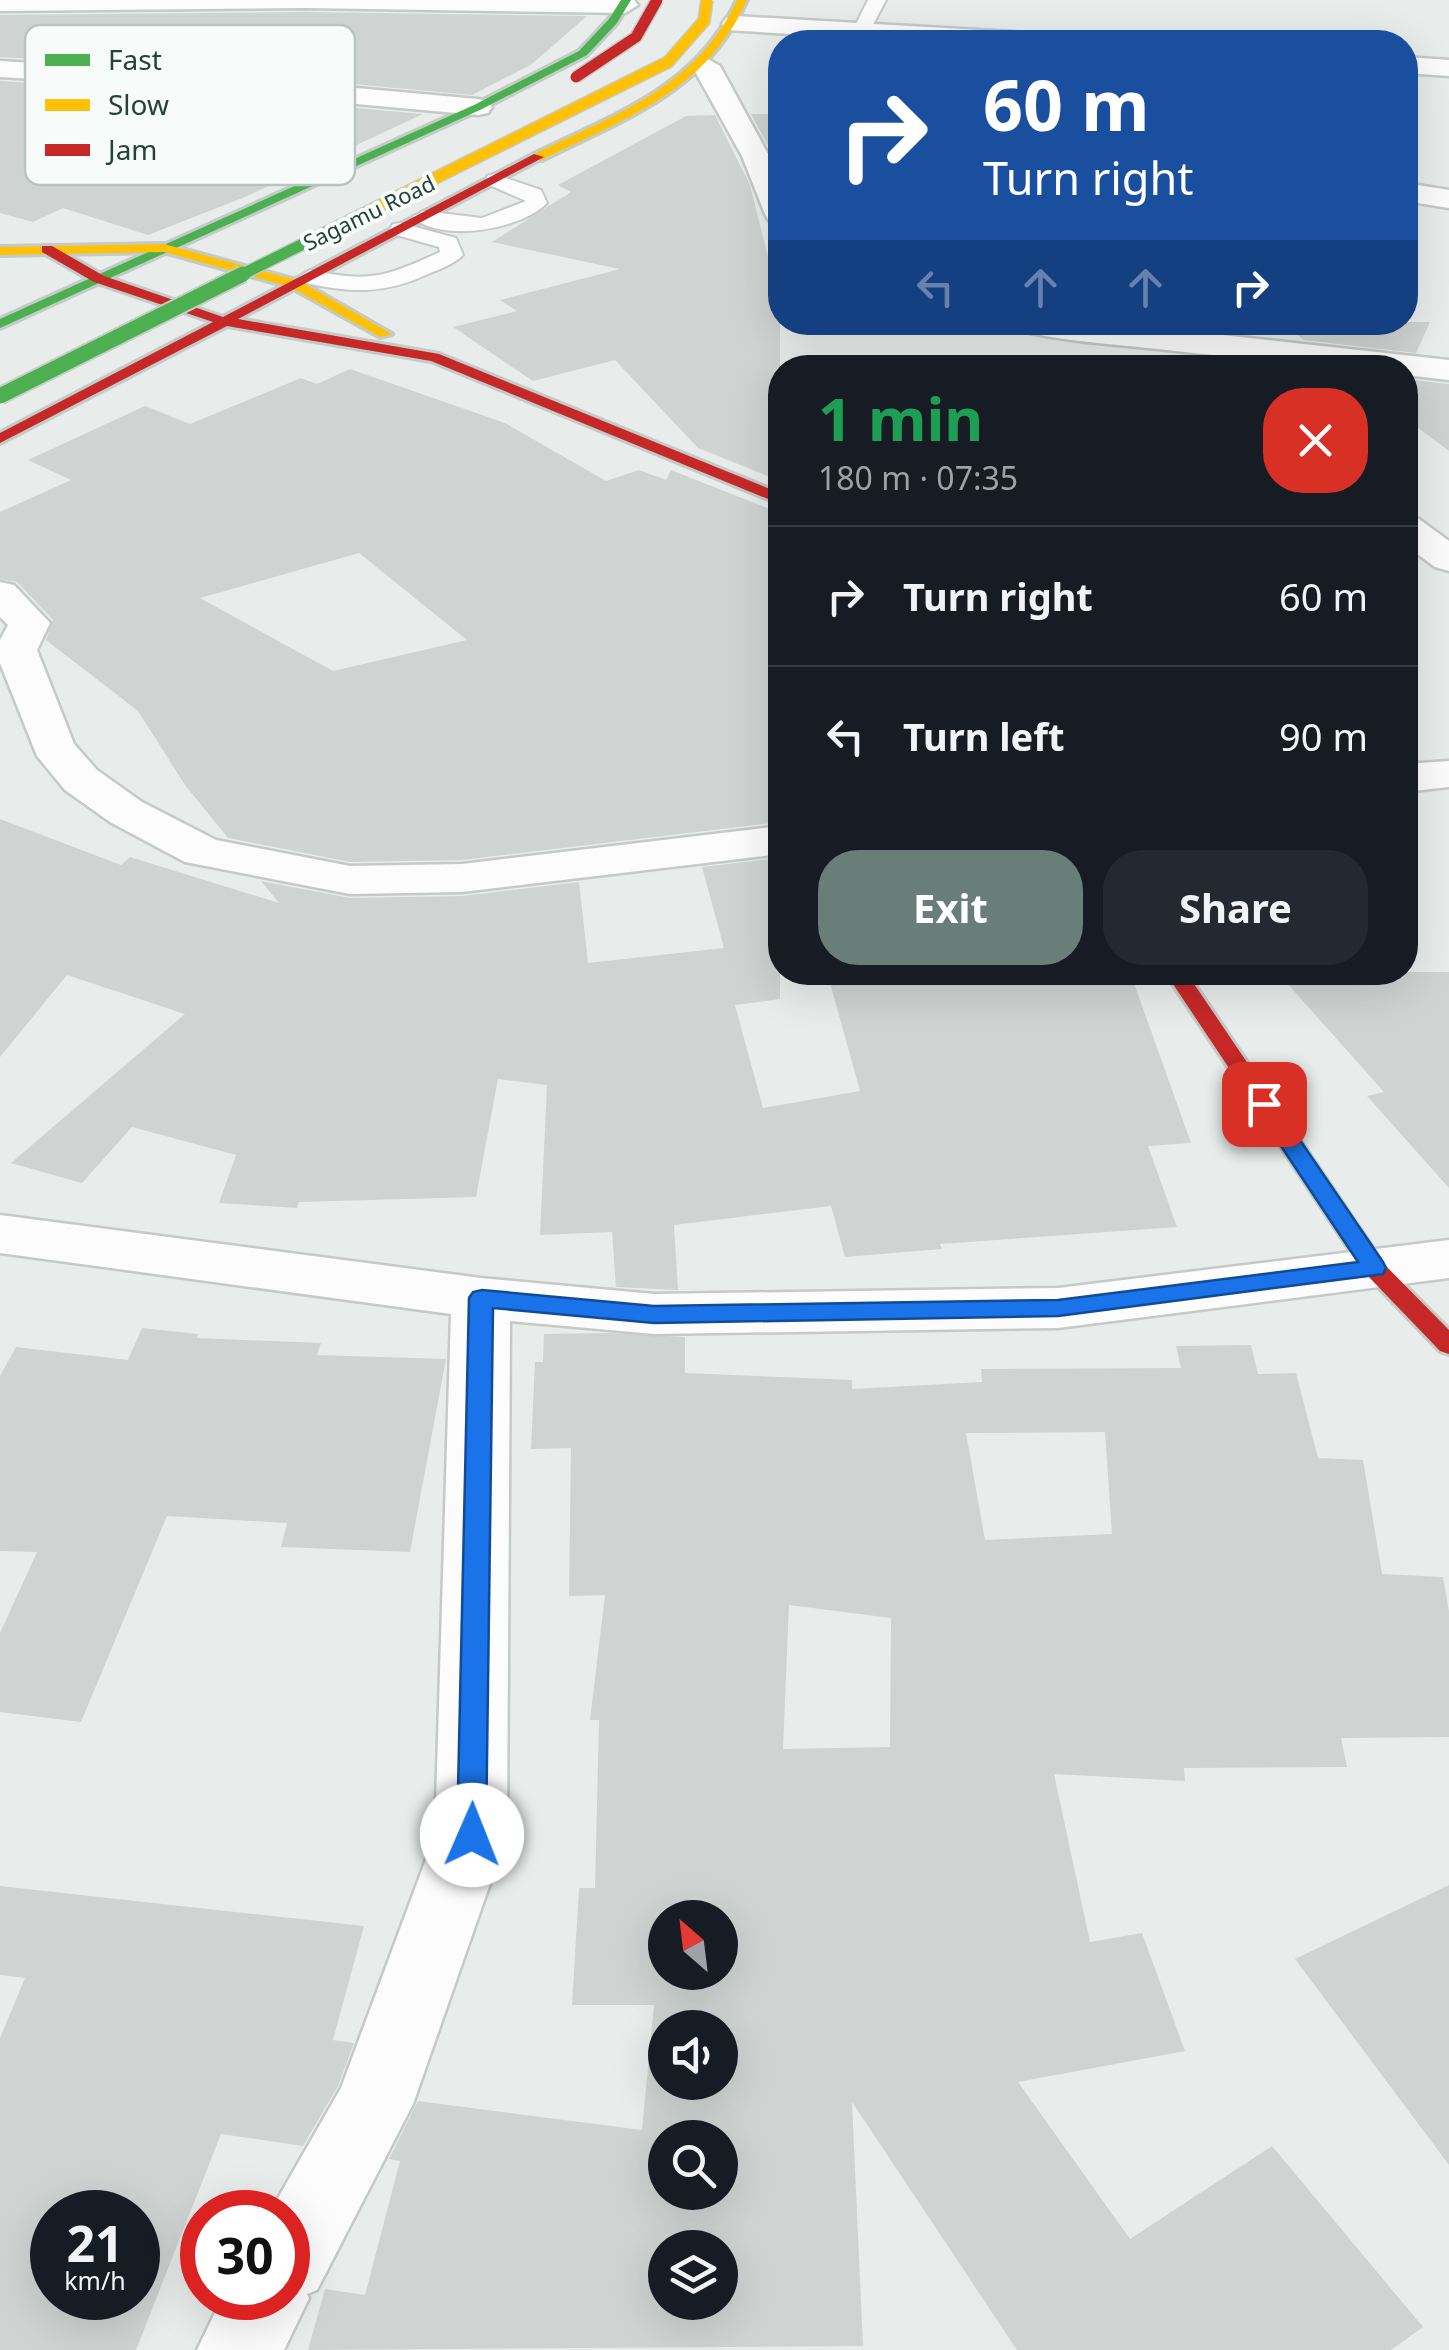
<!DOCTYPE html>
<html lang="en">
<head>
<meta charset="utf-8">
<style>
	:root { --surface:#171b24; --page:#242831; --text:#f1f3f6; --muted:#9ea1a6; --line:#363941; --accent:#697e78 }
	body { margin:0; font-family:"Noto Sans",sans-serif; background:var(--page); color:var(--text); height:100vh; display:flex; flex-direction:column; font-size:38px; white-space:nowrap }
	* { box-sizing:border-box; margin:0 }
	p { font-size:32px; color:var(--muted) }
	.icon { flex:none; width:55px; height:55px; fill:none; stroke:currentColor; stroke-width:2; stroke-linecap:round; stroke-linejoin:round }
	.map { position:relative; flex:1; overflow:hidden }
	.sheet { position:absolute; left:768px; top:355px; width:650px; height:630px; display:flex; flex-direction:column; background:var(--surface); border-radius:40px; box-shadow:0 10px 40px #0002 }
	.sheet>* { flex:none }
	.guide { position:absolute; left:768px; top:30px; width:650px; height:305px; border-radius:40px; box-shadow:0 10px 40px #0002; background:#1a4fa0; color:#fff; overflow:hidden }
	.needle { width:65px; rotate:332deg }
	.tools { position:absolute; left:648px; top:1900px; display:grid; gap:20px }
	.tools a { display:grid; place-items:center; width:90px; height:90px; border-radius:50%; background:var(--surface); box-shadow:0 10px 40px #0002; font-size:50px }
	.speed { position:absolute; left:30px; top:2190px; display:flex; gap:20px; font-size:50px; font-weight:700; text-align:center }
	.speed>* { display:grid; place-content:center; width:130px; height:130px; border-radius:50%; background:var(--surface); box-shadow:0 10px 40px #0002; line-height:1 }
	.speed small { font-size:25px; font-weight:400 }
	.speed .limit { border:15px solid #d22; background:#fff; color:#111 }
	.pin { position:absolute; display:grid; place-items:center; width:85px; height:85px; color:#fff; margin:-42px; border-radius:20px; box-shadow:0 5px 15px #0006 }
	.me { position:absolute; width:110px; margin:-55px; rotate:1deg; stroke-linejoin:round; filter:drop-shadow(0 0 8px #0008) }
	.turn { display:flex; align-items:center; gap:35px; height:210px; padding:0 50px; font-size:45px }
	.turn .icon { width:130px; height:130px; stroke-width:2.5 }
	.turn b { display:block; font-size:70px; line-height:85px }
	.lanes { display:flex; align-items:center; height:95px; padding:0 50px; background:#0003; justify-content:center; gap:50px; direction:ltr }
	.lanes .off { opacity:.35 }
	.round { display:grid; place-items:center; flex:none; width:105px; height:105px; border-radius:40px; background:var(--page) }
	.overview { display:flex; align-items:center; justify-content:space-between; height:170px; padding:0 50px }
	h1 { font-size:60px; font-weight:700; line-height:75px; color:#1e9e55 }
	.primary-button { display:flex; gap:20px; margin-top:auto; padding:20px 50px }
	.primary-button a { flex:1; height:115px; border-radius:40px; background:var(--accent); color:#fff; font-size:40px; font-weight:700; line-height:115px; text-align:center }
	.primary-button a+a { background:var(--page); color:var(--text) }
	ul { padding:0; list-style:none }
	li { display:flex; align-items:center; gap:30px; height:140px; padding:0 50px; border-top:2px solid var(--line) }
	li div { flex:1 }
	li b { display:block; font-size:38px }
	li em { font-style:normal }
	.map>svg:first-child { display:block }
	.building { fill:#cfd4d2; fill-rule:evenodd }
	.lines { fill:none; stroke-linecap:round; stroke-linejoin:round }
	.lane-casing { stroke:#c5cac8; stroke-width:4 }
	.street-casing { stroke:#c5cac8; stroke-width:5 }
	.fast-casing { stroke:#c3cbc8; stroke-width:6 }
	.slow-casing { stroke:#c3cbc8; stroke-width:6 }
	.jam-casing { stroke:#c3cbc8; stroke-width:6 }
	.lane { fill:#fcfcfc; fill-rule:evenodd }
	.street { fill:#fcfcfc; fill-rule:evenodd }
	.fast { fill:#4caf50; fill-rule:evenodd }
	.slow { fill:#ffc107; fill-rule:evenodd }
	.jam { fill:#c62828; fill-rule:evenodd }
	.fast-bridge-far1-casing { stroke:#c3ccc9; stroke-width:14; stroke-linecap:butt }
	.fast-bridge-casing { stroke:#c3ccc9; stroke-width:19; stroke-linecap:butt }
	.slow-bridge-casing { stroke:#c3ccc9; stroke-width:14; stroke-linecap:butt }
	.jam-bridge-casing { stroke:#c3ccc9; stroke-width:14; stroke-linecap:butt }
	.fast-bridge-far1 { stroke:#4caf50; stroke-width:11 }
	.fast-bridge { stroke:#4caf50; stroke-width:15 }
	.slow-bridge { stroke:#ffc107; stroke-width:11 }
	.jam-bridge { stroke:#c62828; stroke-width:11 }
	.route { fill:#1a73e8; stroke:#114b97; stroke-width:2.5 }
	.labels { text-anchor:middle; stroke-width:8; stroke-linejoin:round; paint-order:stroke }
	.far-street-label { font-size:22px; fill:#24423a; stroke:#f7fbf9 }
	.key { fill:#f7fbf9; stroke:#b8c4c0; stroke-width:2.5 }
	.key-label { font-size:28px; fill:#24423a }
</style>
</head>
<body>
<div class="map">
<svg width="1449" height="2350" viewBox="0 0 1449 2350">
	<rect width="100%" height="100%" fill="#e8edeb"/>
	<path class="building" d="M305 12 587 16 532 64 472 95 167 67 0 57V15Z
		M0 81 167 91 423 114 245 197 148 235 63 208 33 222 0 213Z
		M751 114H780V168Z
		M715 115 750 185 780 305V481L698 448 615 360 533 381 453 327 517 311 500 300 620 269 492 242 571 192 558 185 686 116Z
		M1281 322H1430L1416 353 1304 340Z
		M350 369 505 423 606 481 639 470 666 480 671 470 780 513V822L462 860 350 862 228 838 185 785 138 711 46 640 53 620 17 582 0 579V512L71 480 28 460 145 406 190 424 301 378 317 384ZM359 553 467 640 333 671 200 598Z
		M1405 379 1449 384V451L1405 418Z
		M0 819 121 865 130 857 279 903 261 881 350 898 462 896 579 882 588 963 724 948 702 867 780 858V999L735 1005 763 1108 860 1091 827 972H1130L1191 1143 1148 1146 1177 1227 940 1244 942 1249 845 1257 831 1206 674 1225 678 1290 616 1287 612 1232 540 1235 547 1085 498 1079 476 1197 299 1202 297 1208 219 1203 236 1155 132 1127 82 1183 11 1163 185 1014 67 975 0 1057Z
		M1277 972H1449V1188L1367 1096 1384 1092Z
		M142 1328 198 1334 197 1338 321 1343 317 1355 446 1359 410 1552 281 1547 287 1523 167 1516 81 1722 0 1712V1633L37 1552 0 1551V1376L16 1347 128 1360Z
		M607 1333 685 1337V1373L852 1380V1389L982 1382 981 1369 1181 1368 1176 1346 1251 1345 1258 1374 1296 1373 1318 1458 1363 1460 1382 1574 1443 1577 1449 1612V1737L1341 1738 1347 1767 1184 1768 1185 1781 1054 1774 1090 1942 1142 1933 1185 2051 1018 2082 1130 2239 1272 2146 1423 2327 1391 2350H1017L852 2102 863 2346 308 2350 325 2289 365 2295 400 2161 389 2159 418 2101 642 2130 654 2005H572L579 1888H595L599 1720H590L605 1595 569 1596 571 1448 531 1449 535 1362H543L544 1334ZM1105 1432 1112 1534 985 1540 966 1433ZM789 1605 891 1618 890 1747 783 1749ZM665 1918H720V1972H665ZM665 2028H720V2082H665ZM665 2138H720V2192H665ZM665 2248H720V2302H665Z
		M1449 1885V2165L1295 1959Z
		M0 1886 364 1926 333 2040 354 2043 338 2086 303 2146 221 2134 136 2350H0V2038L25 1978 0 1975ZM52 2212H138V2298H52Z"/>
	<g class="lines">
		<defs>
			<path id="lane" d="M868 0H886L867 36H855L852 32Z
				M494 174 541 190 547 203C521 230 441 243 412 217L423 211 482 218 526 201 487 184V176Z
				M401 223 456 238 463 255C454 264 440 269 428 274 384 295 348 293 302 282L299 277 310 270C371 283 385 277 440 252L439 247 393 234 390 229 393 224Z"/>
			<path id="street" d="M0 0H634L638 5 625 13 305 8 0 11Z
				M735 16 1048 34 1061 42H919L726 30 722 24 726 18Z
				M1405 57 1449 60V76L1405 73Z
				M706 58 720 66 780 176V223L769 221 765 214 742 156 692 66Z
				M0 61 167 71 478 99 488 101 492 107 488 113 478 115 167 87 0 77Z
				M1405 183 1449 190V208L1405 201Z
				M1008 322H1104L1449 360V380L1405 375V368C1322 368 1240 358 1158 349 1110 344 1059 341 1012 329Z
				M1405 515 1419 519 1449 541V571L1435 567 1405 545Z
				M0 582 14 585 50 623 37 650 74 744 97 770 142 802 216 840 350 866 462 864 780 826V854L462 892 350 894 185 862 110 822 65 790 37 756 0 663V640L8 625 0 617Z
				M1449 761V787L1405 792V764Z
				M0 1215 481 1278 654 1294 1058 1288 1449 1240V1278L1058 1328 654 1334 510 1321 507 1835 413 2104 317 2290 307 2294 309 2298 284 2350H197L222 2298H288V2212H270L341 2088 435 1835 451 1314 0 1253Z"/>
			<path id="fast" d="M621 0H631L617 23 587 55 482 109 0 328V319L474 105 579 51 609 19Z"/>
			<path id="slow" d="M737 0H747C706 92 626 118 542 160H534V154C615 114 696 88 737 0Z
				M164 244 300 281 392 334 380 337 290 287 164 252 0 255V247Z"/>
			<path id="jam" d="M534 154 544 157 238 319 439 354 780 493V504L431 361 227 326 0 443V433L213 322 94 282 42 252V246H52L104 276 223 317Z
				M1165 972H1186L1382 1262 1449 1330V1354L1440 1351 1366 1274Z"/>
		</defs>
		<use href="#lane" class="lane-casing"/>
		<use href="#street" class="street-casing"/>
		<use href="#fast" class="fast-casing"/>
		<use href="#slow" class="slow-casing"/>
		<use href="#jam" class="jam-casing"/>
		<use href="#lane" class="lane"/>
		<use href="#street" class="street"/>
		<use href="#fast" class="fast"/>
		<use href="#slow" class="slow"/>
		<use href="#jam" class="jam"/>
		<defs>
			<path id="fast-bridge-far1" d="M239 276 373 209"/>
			<path id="fast-bridge" d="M0 396 243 274"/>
			<path id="slow-bridge" d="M373 209 668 62 704 21 707 0"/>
			<path id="jam-bridge" d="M576 77 636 37 657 0"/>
		</defs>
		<use href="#fast-bridge-far1" class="fast-bridge-far1-casing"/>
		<use href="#fast-bridge" class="fast-bridge-casing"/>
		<use href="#slow-bridge" class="slow-bridge-casing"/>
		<use href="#jam-bridge" class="jam-bridge-casing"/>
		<use href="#fast-bridge-far1" class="fast-bridge-far1"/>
		<use href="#fast-bridge" class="fast-bridge"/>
		<use href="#slow-bridge" class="slow-bridge"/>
		<use href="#jam-bridge" class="jam-bridge"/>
	</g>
	<path class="route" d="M1264 1097 1272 1099 1383 1262 1386 1268 1383 1274 1058 1316 654 1323 493 1308 486 1835 482 1844 472 1848 461 1844 457 1835 469 1298 473 1292 482 1290 654 1306 1058 1300 1358 1262 1253 1104Z"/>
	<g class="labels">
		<g class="far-street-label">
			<text transform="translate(369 213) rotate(-26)" y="8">Sagamu Road</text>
		</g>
	</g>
	<rect x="25" y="25" width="330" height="160" rx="15" class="key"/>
	<rect x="45" y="54" width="45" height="12" fill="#4caf50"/>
	<rect x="45" y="99" width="45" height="12" fill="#ffc107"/>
	<rect x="45" y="144" width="45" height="12" fill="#c62828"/>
	<g class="key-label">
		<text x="108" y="70">Fast</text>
		<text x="108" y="115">Slow</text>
		<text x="108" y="160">Jam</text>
	</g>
</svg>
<div class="tools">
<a><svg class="needle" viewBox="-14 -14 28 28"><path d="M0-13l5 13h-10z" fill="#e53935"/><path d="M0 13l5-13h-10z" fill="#9ea1a6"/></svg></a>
<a><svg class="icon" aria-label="sound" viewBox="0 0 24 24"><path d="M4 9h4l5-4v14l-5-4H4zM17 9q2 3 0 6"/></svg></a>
<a><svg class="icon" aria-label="search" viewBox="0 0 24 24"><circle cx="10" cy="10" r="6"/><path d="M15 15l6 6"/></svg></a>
<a><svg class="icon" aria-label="layers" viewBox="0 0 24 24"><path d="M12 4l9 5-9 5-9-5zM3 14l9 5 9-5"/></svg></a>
</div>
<div class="speed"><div>21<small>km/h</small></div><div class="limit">30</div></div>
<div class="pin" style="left:1264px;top:1104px;background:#d93025"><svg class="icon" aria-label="arrive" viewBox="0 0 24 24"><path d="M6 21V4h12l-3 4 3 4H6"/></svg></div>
<svg class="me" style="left:472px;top:1835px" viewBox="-20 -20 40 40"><circle r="19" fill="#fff"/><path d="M0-13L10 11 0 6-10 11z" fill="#1a73e8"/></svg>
<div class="guide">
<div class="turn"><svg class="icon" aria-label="right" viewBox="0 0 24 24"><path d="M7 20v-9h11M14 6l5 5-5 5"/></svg><div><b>60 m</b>Turn right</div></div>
<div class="lanes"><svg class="icon off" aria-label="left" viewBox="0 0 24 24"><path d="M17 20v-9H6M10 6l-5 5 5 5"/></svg><svg class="icon off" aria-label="ahead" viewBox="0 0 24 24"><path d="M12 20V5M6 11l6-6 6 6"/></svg><svg class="icon off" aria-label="ahead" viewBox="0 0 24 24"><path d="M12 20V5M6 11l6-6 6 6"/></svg><svg class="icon" aria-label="right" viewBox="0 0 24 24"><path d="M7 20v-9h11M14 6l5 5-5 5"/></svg></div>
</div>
<section class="sheet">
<div class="overview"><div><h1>1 min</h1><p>180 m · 07:35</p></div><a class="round" style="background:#d93025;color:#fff"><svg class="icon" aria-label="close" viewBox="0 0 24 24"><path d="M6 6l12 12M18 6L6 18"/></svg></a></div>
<ul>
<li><svg class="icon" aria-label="right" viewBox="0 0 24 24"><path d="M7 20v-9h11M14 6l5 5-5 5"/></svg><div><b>Turn right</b></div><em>60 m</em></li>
<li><svg class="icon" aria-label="left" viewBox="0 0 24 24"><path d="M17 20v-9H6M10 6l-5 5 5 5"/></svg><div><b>Turn left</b></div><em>90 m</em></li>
</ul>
<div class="primary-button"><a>Exit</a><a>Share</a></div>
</section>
</div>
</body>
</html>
